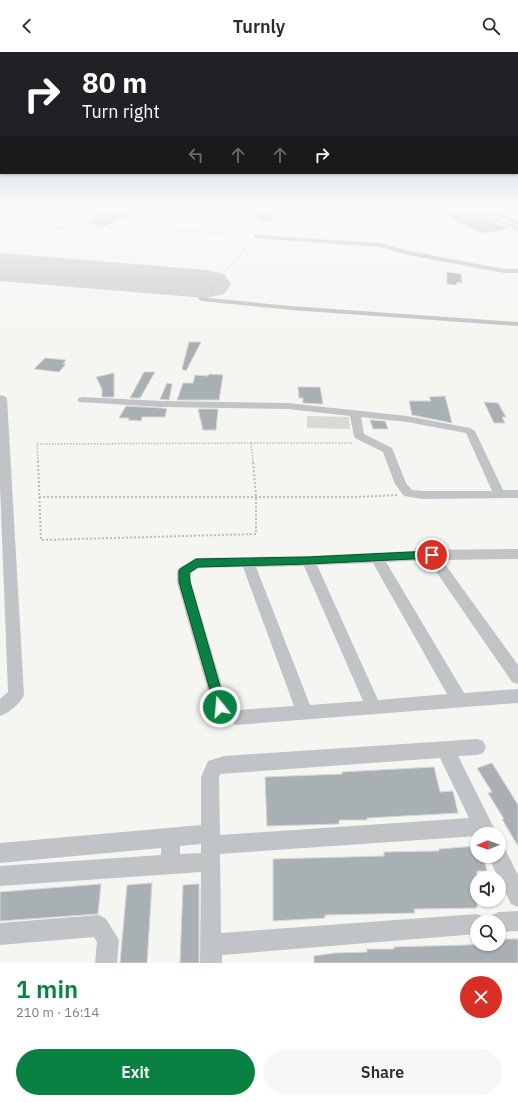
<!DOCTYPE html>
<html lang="en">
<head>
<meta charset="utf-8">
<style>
	:root { --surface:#fff; --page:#f7f7f7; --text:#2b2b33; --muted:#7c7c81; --accent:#0b8043 }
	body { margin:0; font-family:"IBM Plex Sans",sans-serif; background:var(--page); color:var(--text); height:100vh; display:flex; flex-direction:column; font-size:15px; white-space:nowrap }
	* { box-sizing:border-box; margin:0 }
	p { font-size:13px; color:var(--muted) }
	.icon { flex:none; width:22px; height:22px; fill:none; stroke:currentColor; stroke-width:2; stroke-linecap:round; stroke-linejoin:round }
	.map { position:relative; height:911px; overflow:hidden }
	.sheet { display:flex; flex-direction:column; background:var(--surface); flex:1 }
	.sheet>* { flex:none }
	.top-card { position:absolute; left:0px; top:0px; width:518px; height:122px; box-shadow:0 1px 3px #0004; background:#202124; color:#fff; overflow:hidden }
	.needle { width:26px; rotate:269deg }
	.buttons { position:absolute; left:470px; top:775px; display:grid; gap:8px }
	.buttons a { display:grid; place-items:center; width:36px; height:36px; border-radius:50%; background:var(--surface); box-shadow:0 1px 3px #0004; font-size:20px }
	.pin { position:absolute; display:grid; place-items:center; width:34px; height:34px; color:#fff; margin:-17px; border:2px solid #fff; border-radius:50%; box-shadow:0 1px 4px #0007 }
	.me { position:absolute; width:44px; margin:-22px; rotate:343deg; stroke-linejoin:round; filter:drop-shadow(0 0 3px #0008) }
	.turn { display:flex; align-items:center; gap:14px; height:84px; padding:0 16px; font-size:18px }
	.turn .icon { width:52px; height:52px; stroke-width:2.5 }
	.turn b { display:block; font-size:28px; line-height:34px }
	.lanes { display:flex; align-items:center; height:38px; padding:0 16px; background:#0003; justify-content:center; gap:20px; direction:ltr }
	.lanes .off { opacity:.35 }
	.round { display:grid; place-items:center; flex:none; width:42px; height:42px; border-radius:21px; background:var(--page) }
	.head { display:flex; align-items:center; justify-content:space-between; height:68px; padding:0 16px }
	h1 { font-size:24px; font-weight:600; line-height:30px; color:var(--accent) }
	.action { display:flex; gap:8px; margin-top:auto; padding:8px 16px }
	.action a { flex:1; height:46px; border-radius:24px; background:var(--accent); color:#fff; font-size:16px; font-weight:600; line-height:46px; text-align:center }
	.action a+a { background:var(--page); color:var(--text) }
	header { display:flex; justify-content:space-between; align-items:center; height:52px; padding:0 16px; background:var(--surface); font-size:18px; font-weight:600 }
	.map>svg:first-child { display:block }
	.green { fill:#d6dcd3 }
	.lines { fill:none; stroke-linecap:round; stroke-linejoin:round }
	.runway { fill:#cbcecf; fill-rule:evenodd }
	.building { fill:#a8b0b4; stroke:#d6d6d4 }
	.path-far2 { stroke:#babcbe; stroke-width:1; stroke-dasharray:1 1; stroke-linecap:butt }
	.path-far1 { stroke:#babcbe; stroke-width:1.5; stroke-dasharray:1.5 1.5; stroke-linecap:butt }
	.path { stroke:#babcbe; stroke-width:2; stroke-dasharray:2 2; stroke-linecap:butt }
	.minor { fill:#c0c4c7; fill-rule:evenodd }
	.route { fill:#0b8043; stroke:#07532c }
</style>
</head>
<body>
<header><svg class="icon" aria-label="back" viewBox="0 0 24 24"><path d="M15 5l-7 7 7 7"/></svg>Turnly<svg class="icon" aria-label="search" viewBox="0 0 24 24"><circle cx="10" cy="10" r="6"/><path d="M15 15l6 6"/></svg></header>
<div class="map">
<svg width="518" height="911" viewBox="0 0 518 911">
	<rect width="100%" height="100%" fill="#f5f5f2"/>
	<path class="green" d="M307 364 349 365 350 377 307 376Z"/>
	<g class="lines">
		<path class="runway" d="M0 201 207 218 224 222 231 232 224 242 207 246 0 229Z"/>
	</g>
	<path class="building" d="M259 157H270L273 169H260V166H257Z
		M474 157 484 166 510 177 483 181 454 168 447 158Z
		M484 157H493L514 168 518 170V173L490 162Z
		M97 160H138L104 174 90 171Z
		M447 220 461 222 462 231 457 230 456 233 447 232Z
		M189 290H201L186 319 182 317Z
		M45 306 66 308 63 312H66L59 320 34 317Z
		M144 320H155L140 346H130Z
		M114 321V345H102V337L96 325Z
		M209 322 223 323 219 348H177L183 331H193L195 323 208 324Z
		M167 331 172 332 169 348 160 347Z
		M298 335H320L323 352 303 351V346H299Z
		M445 344 452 371 412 363 409 349H431L429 345Z
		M484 350 498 351 506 365H502L505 371H494Z
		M126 354 162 356 167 357 165 365H142L141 369 128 368 129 366H119Z
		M198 357H218L216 378H203Z
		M370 368 385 369 388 377H373Z
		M492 711 518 753V794L502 767H504L488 741 492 740 477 716Z
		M434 715 440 740 453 739 458 761 367 766V768H339V772L267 774 265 725 342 722V720Z
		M477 794V804H483L487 819H477V856L414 857 415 861 325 863V866L273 869V807L384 804V800L439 799V797Z
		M152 831 147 911H120L127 833Z
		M101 832 98 862 0 869V840Z
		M199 832V911H180L183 833Z
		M500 887H518V911H314V904L335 901 367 900V897H394V895L502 892Z"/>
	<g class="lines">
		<path class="path-far2" d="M23 174 69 177 144 175 249 184
			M221 223 251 190"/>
		<path class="path-far1" d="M211 241 221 222
			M251 391 253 410
			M251 391H352
			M38 410 37 392 251 391"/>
		<path class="path" d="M38 409 41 488 256 482V445L253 409
			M39 445H358L397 443"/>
		<path class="minor" d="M475 157H481L489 163 518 175V179L485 165Z
			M256 183 380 191 409 199 504 217H518V221H504L408 203 380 195 254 186V184Z
			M199 245 291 254 518 270V274L291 258 202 249 198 247Z
			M2 343 7 346 24 643C20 652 9 661 0 664V647L8 640 0 434V344Z
			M82 345 162 349 288 351 407 364 470 376 475 379 503 438H518V446L423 447 404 444 395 432 383 400 355 386 354 384 350 364 288 357 162 355 79 350 77 348 79 346ZM361 365 407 370 466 381 492 439H423L412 438 406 431 392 396 364 382Z
			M518 497V507L442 508 518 613V632L512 630 428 508 386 510 464 641 518 637V651L236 673 214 660 177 530V519L179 516 196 506 308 504 432 498ZM373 511 447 642 378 648 317 513ZM304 514 363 649 310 653 256 515ZM243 515 294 654 238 658 227 651 191 530V521L199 516Z
			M477 687 483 689 486 695 483 701 477 703 458 704 497 782H477V784L220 802 221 881 477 862 484 865 487 870H477V882L222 903V911H200L201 820 0 834V814L161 803V796L0 811V791L201 773V725L208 709 224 704ZM440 706 469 766 220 783 219 725 220 722ZM201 792V801L180 802V794Z
			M499 795 505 797 518 823V855L511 852 488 804H499Z
			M518 859V879L499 880V870H489L492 863 499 860Z
			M99 863 106 867 119 888 117 911H95L97 890 94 885 0 893V871Z"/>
	</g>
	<linearGradient id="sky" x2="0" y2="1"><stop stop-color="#95badb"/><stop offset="0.55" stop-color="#fafaf9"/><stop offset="1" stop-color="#fafaf9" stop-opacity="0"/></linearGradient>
	<rect width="518" height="284" fill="url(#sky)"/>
	<path class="route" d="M432 499 437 503 432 506 308 512 198 515 189 521 190 530 226 655 225 659 220 660 216 659 179 530V519L180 517 196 507 308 505Z"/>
</svg>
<div class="buttons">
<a><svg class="needle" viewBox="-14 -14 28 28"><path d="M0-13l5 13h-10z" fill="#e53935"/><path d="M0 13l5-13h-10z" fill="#7c7c81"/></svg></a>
<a><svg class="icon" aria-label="sound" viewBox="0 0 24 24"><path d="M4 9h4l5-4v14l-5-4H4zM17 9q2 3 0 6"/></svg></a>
<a><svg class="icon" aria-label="search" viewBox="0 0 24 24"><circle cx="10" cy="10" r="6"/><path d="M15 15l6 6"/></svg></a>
</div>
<div class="pin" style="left:432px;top:503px;background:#d93025"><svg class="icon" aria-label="arrive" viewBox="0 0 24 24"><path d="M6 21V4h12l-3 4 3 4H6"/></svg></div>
<svg class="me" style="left:220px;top:655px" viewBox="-20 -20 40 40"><circle r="17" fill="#0b8043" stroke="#fff" stroke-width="3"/><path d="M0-11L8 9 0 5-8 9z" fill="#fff"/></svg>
<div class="top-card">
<div class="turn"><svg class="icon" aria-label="right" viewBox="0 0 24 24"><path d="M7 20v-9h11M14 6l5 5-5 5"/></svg><div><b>80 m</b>Turn right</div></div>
<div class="lanes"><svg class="icon off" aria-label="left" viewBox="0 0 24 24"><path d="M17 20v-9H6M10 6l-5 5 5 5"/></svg><svg class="icon off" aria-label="ahead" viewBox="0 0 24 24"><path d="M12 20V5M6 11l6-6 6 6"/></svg><svg class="icon off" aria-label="ahead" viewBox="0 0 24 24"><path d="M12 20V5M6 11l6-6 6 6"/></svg><svg class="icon" aria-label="right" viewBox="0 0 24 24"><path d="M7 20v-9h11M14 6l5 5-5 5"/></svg></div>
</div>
</div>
<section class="sheet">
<div class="head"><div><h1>1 min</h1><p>210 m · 16:14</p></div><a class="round" style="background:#d93025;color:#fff"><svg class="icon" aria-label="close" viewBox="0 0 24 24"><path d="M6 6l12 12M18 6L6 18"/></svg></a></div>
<div class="action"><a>Exit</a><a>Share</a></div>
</section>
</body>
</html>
